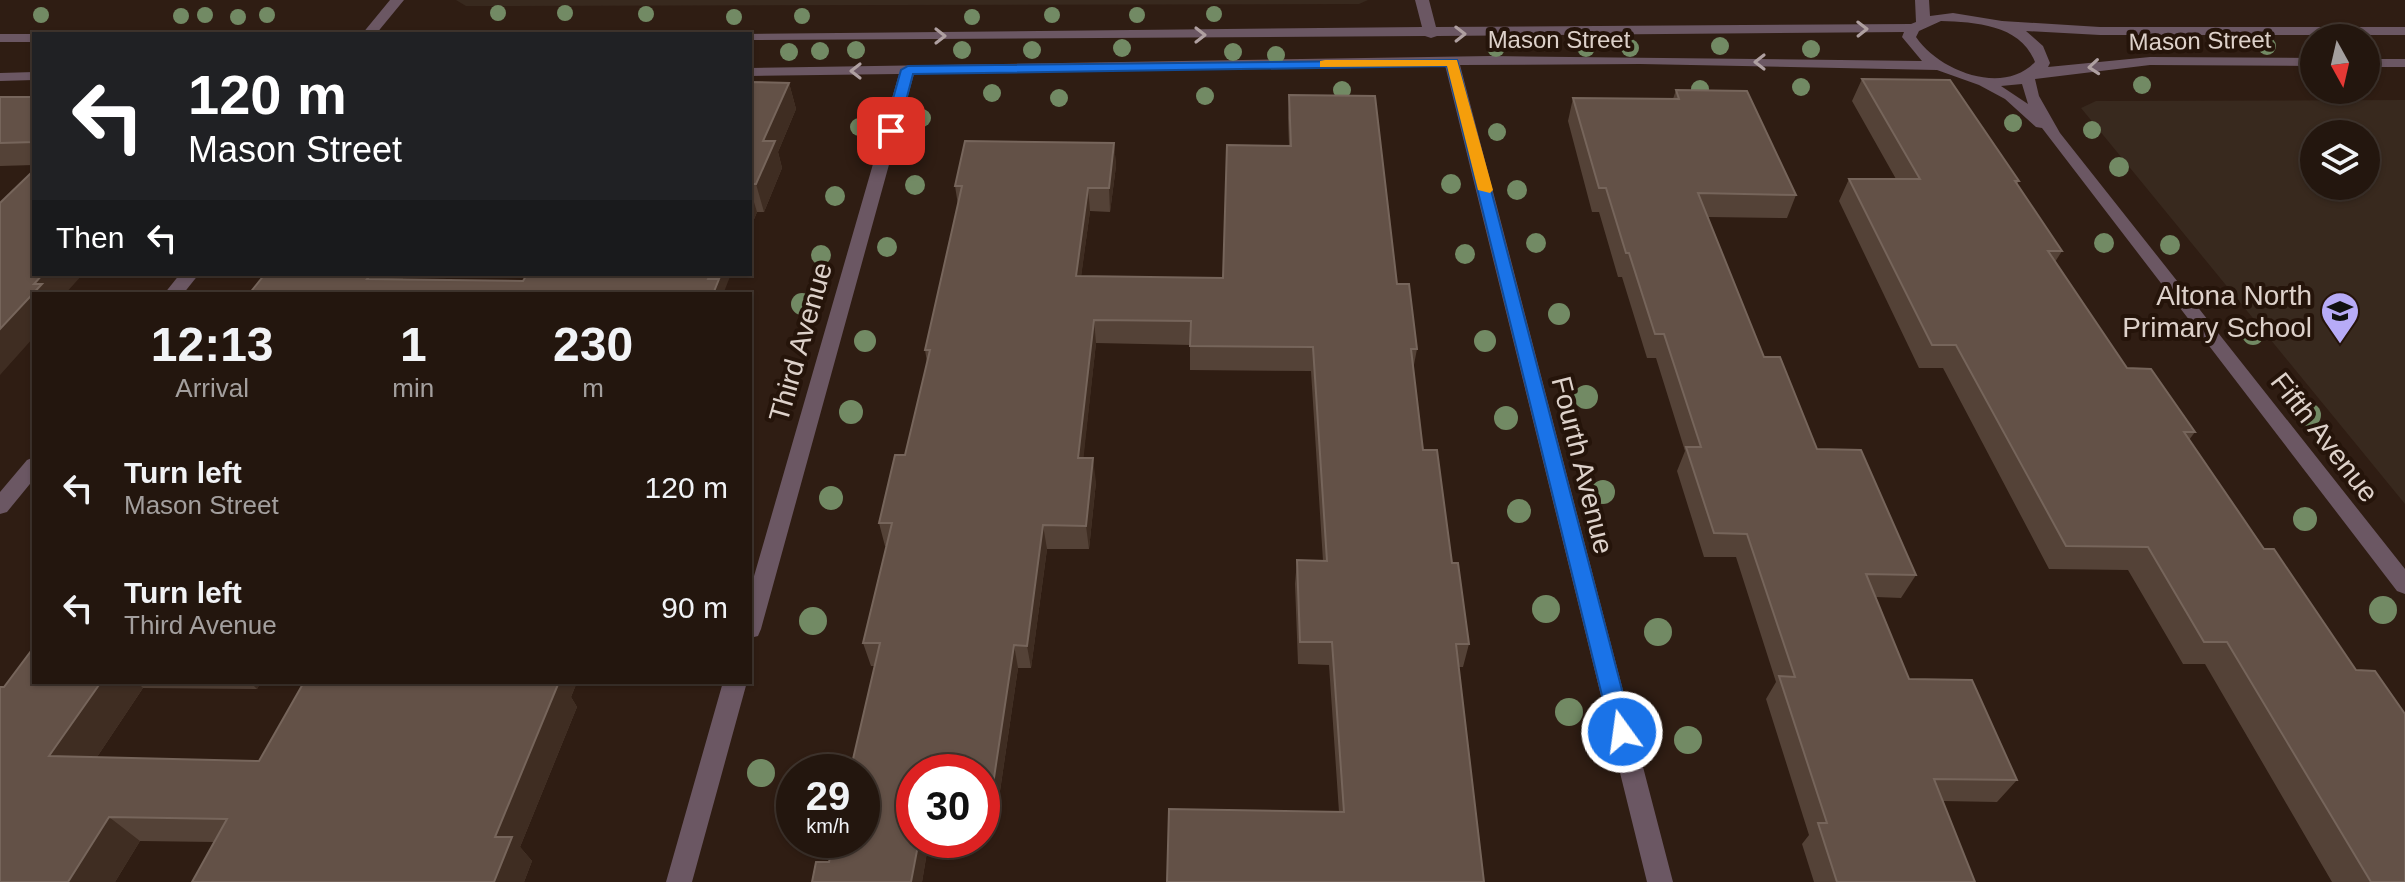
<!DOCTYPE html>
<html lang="en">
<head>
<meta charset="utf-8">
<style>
	:root { --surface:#23160e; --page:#2f231c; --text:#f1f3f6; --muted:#a39f9e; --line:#40352e }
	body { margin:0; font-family:Arial,sans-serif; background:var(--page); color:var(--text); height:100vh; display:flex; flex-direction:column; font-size:30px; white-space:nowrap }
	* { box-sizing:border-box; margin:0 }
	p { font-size:26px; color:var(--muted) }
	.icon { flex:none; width:44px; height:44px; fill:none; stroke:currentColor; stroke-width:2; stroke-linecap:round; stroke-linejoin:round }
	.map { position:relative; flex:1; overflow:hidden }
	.details { position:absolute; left:32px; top:292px; width:720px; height:392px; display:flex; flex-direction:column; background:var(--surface); border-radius:0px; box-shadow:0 2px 6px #0004,0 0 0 2px var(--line) }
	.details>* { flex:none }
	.guide { position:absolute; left:32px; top:32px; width:720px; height:244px; border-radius:0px; box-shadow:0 2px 6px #0004,0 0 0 2px var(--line); background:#202124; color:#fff; overflow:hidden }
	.needle { width:52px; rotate:172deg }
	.buttons { position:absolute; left:2300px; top:24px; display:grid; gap:16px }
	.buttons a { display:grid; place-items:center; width:80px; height:80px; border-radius:50%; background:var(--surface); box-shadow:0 2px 6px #0004,0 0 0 2px var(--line); font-size:40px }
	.speed { position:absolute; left:776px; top:754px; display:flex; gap:16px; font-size:40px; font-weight:700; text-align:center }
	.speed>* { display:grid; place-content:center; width:104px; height:104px; border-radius:50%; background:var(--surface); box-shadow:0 2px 6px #0004,0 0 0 2px var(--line); line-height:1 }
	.speed small { font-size:20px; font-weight:400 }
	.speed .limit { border:12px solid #d22; background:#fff; color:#111 }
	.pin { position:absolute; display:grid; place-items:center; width:68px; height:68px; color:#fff; margin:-34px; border-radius:16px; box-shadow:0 4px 12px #0006 }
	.me { position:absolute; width:88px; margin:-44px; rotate:346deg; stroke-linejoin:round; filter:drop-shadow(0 0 6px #0008) }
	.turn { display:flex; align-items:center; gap:28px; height:168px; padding:0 24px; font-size:36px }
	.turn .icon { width:104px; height:104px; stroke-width:2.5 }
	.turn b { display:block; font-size:56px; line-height:68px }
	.then { display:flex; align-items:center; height:76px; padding:0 24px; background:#0003; gap:16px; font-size:30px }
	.eta { display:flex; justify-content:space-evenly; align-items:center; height:136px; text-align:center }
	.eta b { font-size:48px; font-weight:700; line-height:56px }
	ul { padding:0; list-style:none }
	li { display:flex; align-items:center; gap:24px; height:120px; padding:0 24px }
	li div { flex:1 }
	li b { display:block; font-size:30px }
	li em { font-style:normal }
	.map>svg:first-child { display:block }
	.education { fill:#38291e; fill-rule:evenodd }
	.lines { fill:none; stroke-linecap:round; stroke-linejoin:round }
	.minor { fill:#6b5763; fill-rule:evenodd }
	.tree { fill:#728a64 }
	.wall { fill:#544237 }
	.shaded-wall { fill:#3f2d22 }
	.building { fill:#635147; stroke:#76655b; stroke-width:2 }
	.oneway { stroke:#afa0a1 }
	.route { fill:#1a73e8; stroke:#114b97; stroke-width:2 }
	.slow { fill:#f59e0b }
	.labels { text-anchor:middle; stroke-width:8; stroke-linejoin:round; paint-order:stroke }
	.far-street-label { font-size:24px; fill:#ddd1ca; stroke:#25140a }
	.poi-label { font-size:28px; fill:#ddd1ca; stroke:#25140a; text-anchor:end }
	.street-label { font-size:28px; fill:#ddd1ca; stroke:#25140a }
</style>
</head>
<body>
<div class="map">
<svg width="2405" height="882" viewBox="0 0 2405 882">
	<rect width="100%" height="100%" fill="#2f1d13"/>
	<path class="education" d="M456 0H1368L1359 4 466 6Z
		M2405 100V504L2081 108 2096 101ZM2314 134H2366V186H2314Z"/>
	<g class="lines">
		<path class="minor" d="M390 0H404L376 34H362Z
			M1415 0H1429L1436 27 1911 24 1916 22 1915 0H1929L1930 16 1953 13 2002 21 2100 27H2405V35H2100L2026 31 2043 46 2050 63 2048 67 2150 57 2314 58V66L2150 65 2035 79 2039 96 2060 133 2405 569V594L2397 591 2042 128 2036 127 2005 99 1979 85 1937 70 1640 64 1460 65 1673 882H1647L1445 65 914 74 761 629 758 636 750 638V590L899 74 750 76V68L1491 56 1922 61 1902 37 1904 32 1437 36 1431 38 1425 36 750 40V34H744L1422 27ZM1941 21C1976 22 2021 25 2035 62 2003 96 1939 71 1916 37L1919 31ZM2022 84 2028 104 2001 86Z
			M0 34H35L34 42H0Z
			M2366 59H2405V67H2366Z
			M34 72V80L0 81V73Z
			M180 274H199L183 294H164Z
			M34 457V479L7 512 0 514V492L27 460Z
			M723 682H747L692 882H666Z"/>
	</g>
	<g class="tree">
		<circle cx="498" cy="13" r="8"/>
		<circle cx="565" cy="13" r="8"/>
		<circle cx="646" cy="14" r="8"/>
		<circle cx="1214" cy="14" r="8"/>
		<circle cx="41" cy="15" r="8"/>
		<circle cx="205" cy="15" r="8"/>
		<circle cx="267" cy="15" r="8"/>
		<circle cx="1052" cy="15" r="8"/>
		<circle cx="1137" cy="15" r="8"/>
		<circle cx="181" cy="16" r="8"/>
		<circle cx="802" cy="16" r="8"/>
		<circle cx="238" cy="17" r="8"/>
		<circle cx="734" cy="17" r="8"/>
		<circle cx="972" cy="17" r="8"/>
		<circle cx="1720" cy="46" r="9"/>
		<circle cx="2267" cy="46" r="9"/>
		<circle cx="1122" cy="48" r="9"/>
		<circle cx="1496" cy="48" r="9"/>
		<circle cx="1586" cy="48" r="9"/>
		<circle cx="1630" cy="48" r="9"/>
		<circle cx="1811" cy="49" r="9"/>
		<circle cx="856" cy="50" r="9"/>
		<circle cx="962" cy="50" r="9"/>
		<circle cx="1032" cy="50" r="9"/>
		<circle cx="820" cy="51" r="9"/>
		<circle cx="789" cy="52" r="9"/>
		<circle cx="1233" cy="52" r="9"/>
		<circle cx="1276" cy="55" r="9"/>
		<circle cx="2142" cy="85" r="9"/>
		<circle cx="1801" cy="87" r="9"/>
		<circle cx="1700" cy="89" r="9"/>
		<circle cx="1342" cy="90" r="9"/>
		<circle cx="992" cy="93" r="9"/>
		<circle cx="1205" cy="96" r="9"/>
		<circle cx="1059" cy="98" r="9"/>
		<circle cx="922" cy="118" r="9"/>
		<circle cx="2013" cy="123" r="9"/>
		<circle cx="859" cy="127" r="9"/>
		<circle cx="2092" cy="130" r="9"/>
		<circle cx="1497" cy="132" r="9"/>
		<circle cx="2119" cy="167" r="10"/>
		<circle cx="1451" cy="184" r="10"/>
		<circle cx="915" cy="185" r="10"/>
		<circle cx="1517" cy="190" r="10"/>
		<circle cx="835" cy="196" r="10"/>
		<circle cx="1536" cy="243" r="10"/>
		<circle cx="2104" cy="243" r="10"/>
		<circle cx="2170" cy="245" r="10"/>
		<circle cx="887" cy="247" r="10"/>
		<circle cx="1465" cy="254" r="10"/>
		<circle cx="821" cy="255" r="10"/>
		<circle cx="802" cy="304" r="11"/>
		<circle cx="1559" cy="314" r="11"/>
		<circle cx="2253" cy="334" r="11"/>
		<circle cx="865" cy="341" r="11"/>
		<circle cx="1485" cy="341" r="11"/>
		<circle cx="1586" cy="397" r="12"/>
		<circle cx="851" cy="412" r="12"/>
		<circle cx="2309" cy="415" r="12"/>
		<circle cx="1506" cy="418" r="12"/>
		<circle cx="1603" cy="492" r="12"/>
		<circle cx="831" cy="498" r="12"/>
		<circle cx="1519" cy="511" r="12"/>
		<circle cx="2305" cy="519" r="12"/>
		<circle cx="1546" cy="609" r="14"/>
		<circle cx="2383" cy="610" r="14"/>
		<circle cx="813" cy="621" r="14"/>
		<circle cx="1658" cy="632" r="14"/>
		<circle cx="1569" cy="712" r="14"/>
		<circle cx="1688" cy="740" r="14"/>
		<circle cx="761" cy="773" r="14"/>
	</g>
	<path class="wall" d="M1862 79 2019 181 2017 184 2062 251 2055 262 2127 368 2195 432 2189 440 2405 882H2332L2205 664H2183L2128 570 2049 569 1943 368H1919L1839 201 1849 179H1896L1852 101Z
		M750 82 789 83 796 109 778 152 782 168 764 212H757L750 229Z
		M1676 90 1796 195 1787 218 1708 217 1764 357 1817 449 1916 575 1901 598 1876 597 1909 679 2017 780 1997 802 1942 801 1975 882H1814L1802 844 1809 835 1766 699 1776 682 1736 557H1704L1677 471 1685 451 1656 358H1647L1622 277H1618L1599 212H1592L1568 121 1573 98 1673 99Z
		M1289 95 1397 284 1417 349 1413 370 1423 450 1452 563 1469 644 1463 667H1459L1484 882 1339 812 1329 665 1298 664 1295 584 1297 560 1323 561 1311 371 1190 370V345L1096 343 1083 458 1096 482 1089 549H1047L1031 668H1018L994 832H982V772H914V840H929L922 882H812L829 862 875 666H871L863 643 886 546H885L879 523 905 455 927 362 925 350 958 205 955 186 1114 143 1116 166 1110 212 1090 211 1081 276 1223 278 1289 146 1288 118Z
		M0 97H34V165L0 166Z
		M34 682H261L257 689 143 688 97 757 259 761 304 682H577L571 697 577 707 520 847 532 861 524 882H192L214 842 140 841 115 882 4 687Z"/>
	<path class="shaded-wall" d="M789 83 796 109 778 152 782 168 764 212 756 184 763 141Z
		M1114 143 1116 166 1110 212 1109 188Z
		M1088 188 1090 211 1078 300 1076 276Z
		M750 189 757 212 750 229Z
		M43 274H83L65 294H34V337L0 375V329L34 284Z
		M371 274H406L393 294 367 279Z
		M710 274H731L724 292 725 294H713L708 279Z
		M1094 320 1096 343 1081 481 1078 458Z
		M1093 458 1096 482 1089 549 1086 526Z
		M1043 525 1047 549 1031 668 1027 646Z
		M1014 645 1018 668 994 832 989 811Z
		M101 682H137L143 688 81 781 49 756Z
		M250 682H261L257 689Z
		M551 682H577L571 697 577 707 520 847 532 861 524 882H494L495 837Z
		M109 817 140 841 115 882H68Z
		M919 840H929L922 882H911Z"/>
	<path class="building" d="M1862 79 1950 80 2019 181H2015L2062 251H2048L2127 368 2151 369 2195 432H2184L2264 549H2274L2356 670 2375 671 2405 714V882H2371L2227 642H2204L2148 547 2066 546 1956 345H1932L1849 179H1920Z
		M750 82 789 83 763 141H775L756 184H750Z
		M1676 90 1747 91 1796 195 1698 193 1764 357H1780L1817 449 1861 450 1916 575 1866 574 1909 679 1972 680 2017 780 1934 779 1975 882H1837L1818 823H1827L1779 676 1795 677 1747 534 1714 533 1686 447H1701L1664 334H1655L1629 253H1626L1606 188H1599L1573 98 1679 99Z
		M1289 95 1375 96 1397 284H1409L1417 349H1411L1423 450H1437L1452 563H1458L1469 644H1456L1484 882H1167L1169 809 1344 812 1332 642H1300L1297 560 1327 561 1313 347 1190 346 1191 321 1094 320 1078 458H1093L1086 526 1043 525 1027 646 1014 645 989 811H982V772H914V840H919L911 882H812L816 862H829L834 840H862V772H850L880 643H863L892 523H879L895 455H905L930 350H925L962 186H955L965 141 1114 143 1109 188H1088L1076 276 1223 278 1227 145 1291 146Z
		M0 97H34V142L0 143Z
		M34 170V274H43L34 284H42L0 329V203Z
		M265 274H371L367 279 523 281 526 276 617 277 618 274H710L708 279H719L713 294H249Z
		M34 647V682H101L49 756 259 761 304 682H559L495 837H512L494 882H192L227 819 109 817 68 882H0V687H4Z"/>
	<defs><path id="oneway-chevron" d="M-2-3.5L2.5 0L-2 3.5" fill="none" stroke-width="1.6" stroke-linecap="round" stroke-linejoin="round" transform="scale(2)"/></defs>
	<g class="oneway">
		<use href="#oneway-chevron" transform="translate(1862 29) rotate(-1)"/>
		<use href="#oneway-chevron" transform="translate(1460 34) rotate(-1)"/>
		<use href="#oneway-chevron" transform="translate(1200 35)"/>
		<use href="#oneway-chevron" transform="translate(940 36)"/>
		<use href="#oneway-chevron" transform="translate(1760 62) rotate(-180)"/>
		<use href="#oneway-chevron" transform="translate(2094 67) rotate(175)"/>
		<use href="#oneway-chevron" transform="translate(856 71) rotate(180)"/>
	</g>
	<path class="route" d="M1457 60 1633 732 1629 738 1622 741 1614 738 1611 732 1447 66 913 74 898 131 891 135 884 131 901 70 908 66Z"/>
	<path class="slow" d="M1325 60H1457L1493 190 1490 193 1478 190 1447 66 1320 67V61Z"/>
	<defs>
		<symbol id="school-pin" viewBox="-11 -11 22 30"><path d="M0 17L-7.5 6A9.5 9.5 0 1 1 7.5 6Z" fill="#b7abf7" stroke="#25140a"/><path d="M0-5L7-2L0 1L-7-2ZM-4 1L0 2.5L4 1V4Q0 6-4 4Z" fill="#111"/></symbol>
	</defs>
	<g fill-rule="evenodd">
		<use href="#school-pin" x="2318" y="289" width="44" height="60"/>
	</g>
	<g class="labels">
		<g class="far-street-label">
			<text x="1559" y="48">Mason Street</text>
			<text transform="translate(2200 41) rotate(-1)" y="8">Mason Street</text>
		</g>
		<g class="poi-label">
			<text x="2312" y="305">Altona North<tspan x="2312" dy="32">Primary School</tspan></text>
		</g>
		<g class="street-label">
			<text transform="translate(800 342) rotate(-74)" y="10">Third Avenue</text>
			<text transform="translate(2325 437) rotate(52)" y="10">Fifth Avenue</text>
			<text transform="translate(1583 465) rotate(76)" y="10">Fourth Avenue</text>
		</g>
	</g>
</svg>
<div class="buttons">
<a><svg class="needle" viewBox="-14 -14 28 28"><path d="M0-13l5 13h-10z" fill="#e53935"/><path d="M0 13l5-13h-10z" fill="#a39f9e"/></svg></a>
<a><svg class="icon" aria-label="layers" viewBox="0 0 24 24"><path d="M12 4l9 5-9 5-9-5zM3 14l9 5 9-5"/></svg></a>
</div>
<div class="speed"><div>29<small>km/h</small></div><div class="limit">30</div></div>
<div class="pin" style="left:891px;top:131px;background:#d93025"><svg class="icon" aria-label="arrive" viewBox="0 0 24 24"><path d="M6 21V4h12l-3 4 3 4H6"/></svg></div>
<svg class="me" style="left:1622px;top:732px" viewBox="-20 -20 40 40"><circle r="17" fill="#1a73e8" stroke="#fff" stroke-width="3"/><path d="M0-11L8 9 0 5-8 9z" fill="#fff"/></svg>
<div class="guide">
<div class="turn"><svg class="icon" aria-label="left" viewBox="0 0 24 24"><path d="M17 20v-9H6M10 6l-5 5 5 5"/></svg><div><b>120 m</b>Mason Street</div></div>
<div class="then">Then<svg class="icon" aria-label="left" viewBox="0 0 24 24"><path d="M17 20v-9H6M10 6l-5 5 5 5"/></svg></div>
</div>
<section class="details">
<div class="eta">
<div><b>12:13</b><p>Arrival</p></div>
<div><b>1</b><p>min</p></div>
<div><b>230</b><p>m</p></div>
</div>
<ul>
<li><svg class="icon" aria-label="left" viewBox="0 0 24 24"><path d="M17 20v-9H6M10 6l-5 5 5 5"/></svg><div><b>Turn left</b><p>Mason Street</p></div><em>120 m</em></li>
<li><svg class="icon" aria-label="left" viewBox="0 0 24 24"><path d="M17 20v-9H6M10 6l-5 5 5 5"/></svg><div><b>Turn left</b><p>Third Avenue</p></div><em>90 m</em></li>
</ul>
</section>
</div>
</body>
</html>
